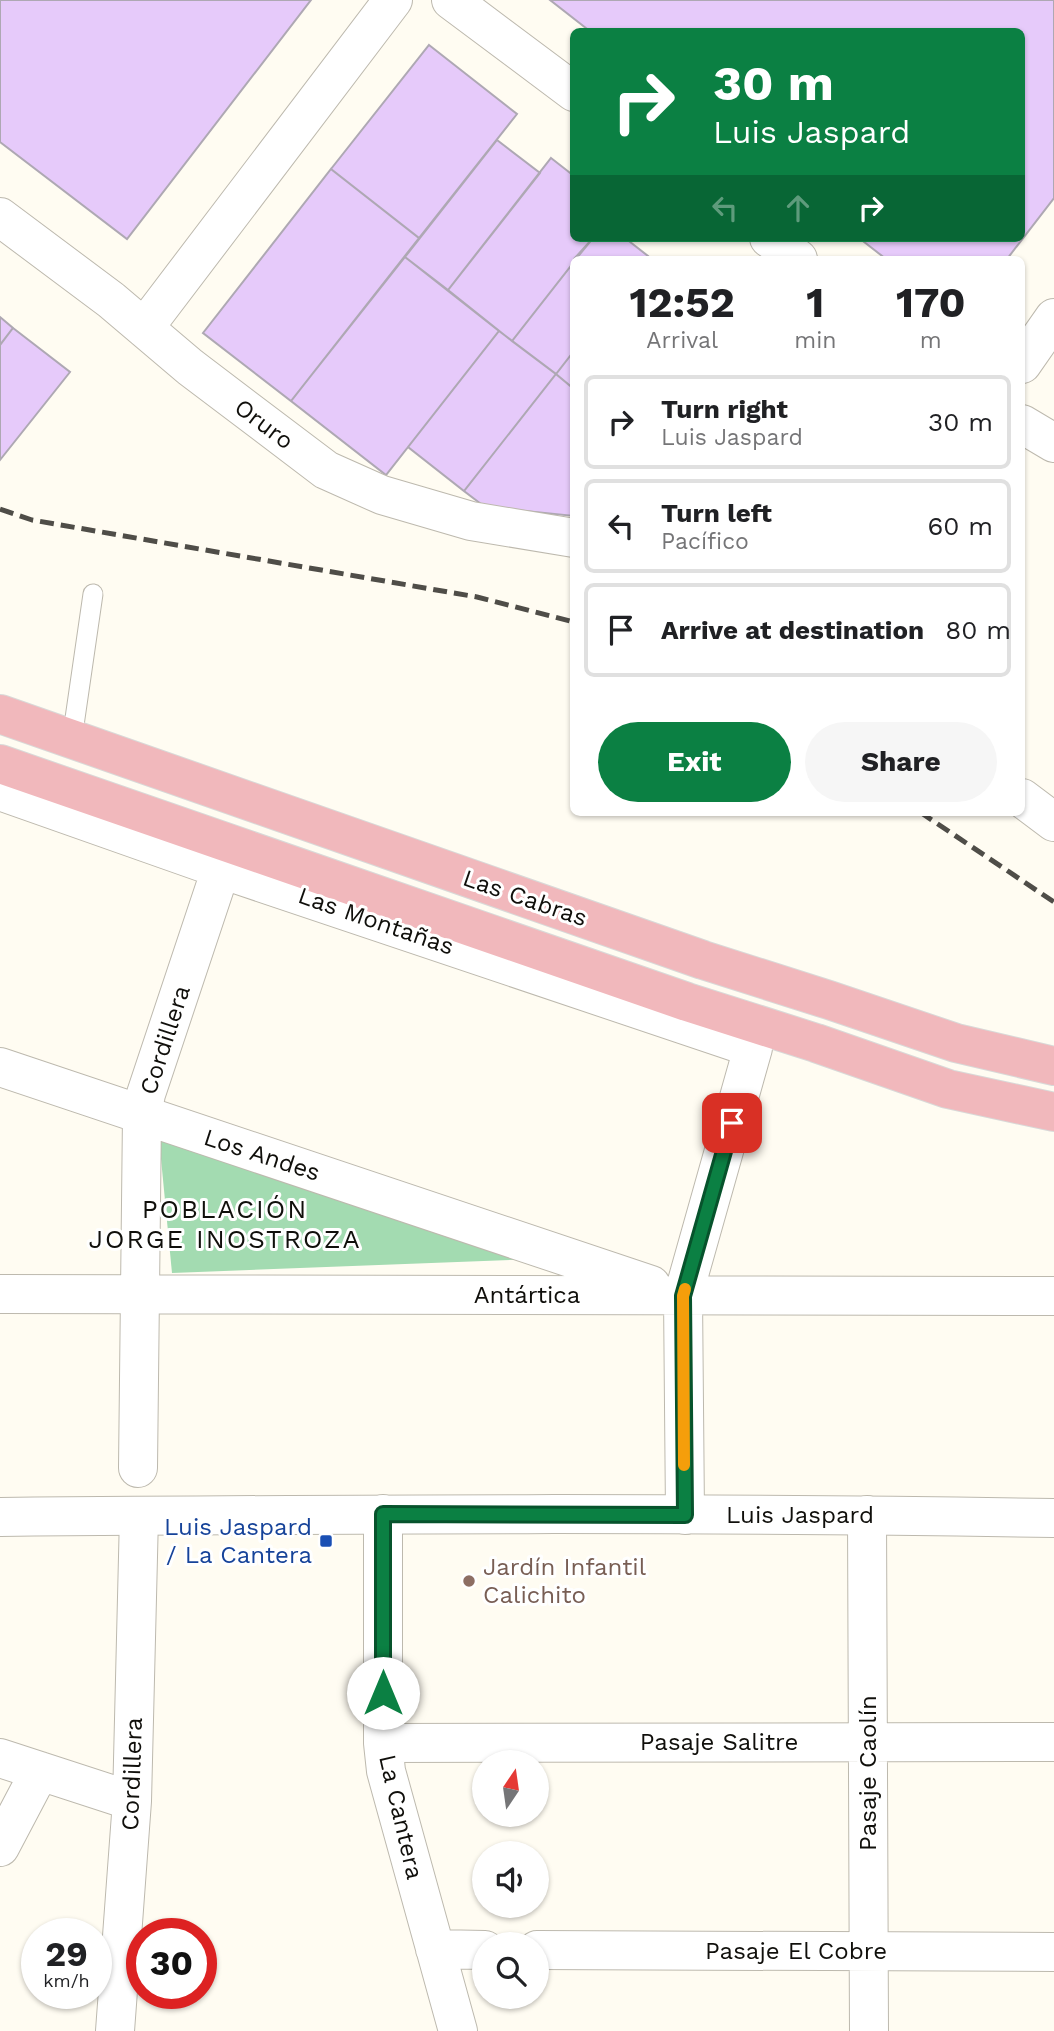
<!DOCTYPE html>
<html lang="en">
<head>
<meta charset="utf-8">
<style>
	:root { --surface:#fff; --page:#f6f6f6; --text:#202124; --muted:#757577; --line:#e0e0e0; --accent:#0b8043 }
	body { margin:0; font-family:"Work Sans",sans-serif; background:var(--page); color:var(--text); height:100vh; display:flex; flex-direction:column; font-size:26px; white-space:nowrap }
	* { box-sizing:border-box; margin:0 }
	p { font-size:23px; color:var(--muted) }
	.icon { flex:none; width:38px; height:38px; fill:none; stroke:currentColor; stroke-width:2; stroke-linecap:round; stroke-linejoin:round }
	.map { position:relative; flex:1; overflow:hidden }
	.sheet { position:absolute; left:570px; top:256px; width:455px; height:560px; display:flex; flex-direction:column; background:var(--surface); border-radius:10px; box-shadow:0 2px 5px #0004 }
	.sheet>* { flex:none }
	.banner { position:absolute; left:570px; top:28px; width:455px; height:214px; border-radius:10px; box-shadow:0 2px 5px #0004; background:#0b8043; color:#fff; overflow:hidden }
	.needle { width:46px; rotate:13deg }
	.tools { position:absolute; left:472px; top:1750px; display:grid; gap:14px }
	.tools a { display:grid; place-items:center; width:77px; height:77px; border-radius:50%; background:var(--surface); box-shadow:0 2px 5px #0004; font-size:35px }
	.speed { position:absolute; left:21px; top:1918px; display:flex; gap:14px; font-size:35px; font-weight:700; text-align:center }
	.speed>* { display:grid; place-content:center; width:91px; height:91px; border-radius:50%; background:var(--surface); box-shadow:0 2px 5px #0004; line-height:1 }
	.speed small { font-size:18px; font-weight:400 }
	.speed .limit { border:10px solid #d22; background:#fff; color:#111 }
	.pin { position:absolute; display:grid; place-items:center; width:60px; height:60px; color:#fff; margin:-30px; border-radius:14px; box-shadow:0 4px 10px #0006 }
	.me { position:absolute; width:77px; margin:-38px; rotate:0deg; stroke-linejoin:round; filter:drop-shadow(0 0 5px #0008) }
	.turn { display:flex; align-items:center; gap:24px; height:147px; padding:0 28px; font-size:32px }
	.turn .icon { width:91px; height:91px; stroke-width:2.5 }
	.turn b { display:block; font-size:49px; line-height:60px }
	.lanes { display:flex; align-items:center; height:66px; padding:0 28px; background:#0003; justify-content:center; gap:35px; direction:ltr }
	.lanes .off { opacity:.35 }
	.eta { display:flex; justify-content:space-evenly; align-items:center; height:119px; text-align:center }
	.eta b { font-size:42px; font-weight:700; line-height:49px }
	.cta { display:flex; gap:14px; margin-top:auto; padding:14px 28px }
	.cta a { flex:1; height:80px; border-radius:42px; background:var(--accent); color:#fff; font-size:28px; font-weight:700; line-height:80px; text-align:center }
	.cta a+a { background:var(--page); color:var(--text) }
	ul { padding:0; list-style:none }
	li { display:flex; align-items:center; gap:21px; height:94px; margin:0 14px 10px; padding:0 14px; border:4px solid var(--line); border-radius:10px }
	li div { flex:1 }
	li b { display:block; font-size:26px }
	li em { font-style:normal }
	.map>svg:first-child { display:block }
	.green { fill:#a3dbb1 }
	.building { fill:#e6cafa; stroke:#aea8b3; stroke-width:2 }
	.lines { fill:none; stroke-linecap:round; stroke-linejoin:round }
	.service-casing { stroke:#bdb9ae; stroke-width:21 }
	.minor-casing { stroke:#bdb9ae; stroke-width:40 }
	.tertiary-casing { stroke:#bdb9ae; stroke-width:40 }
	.primary-casing { stroke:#d9d9d8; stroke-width:40 }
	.service { stroke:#fff; stroke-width:19 }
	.minor { stroke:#fff; stroke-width:38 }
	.tertiary { stroke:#fff; stroke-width:38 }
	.primary { stroke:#f1b8bc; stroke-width:38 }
	.rail { stroke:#4f4d48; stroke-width:5; stroke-dasharray:14 7; stroke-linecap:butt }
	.route-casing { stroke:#07532c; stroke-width:18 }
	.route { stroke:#0b8043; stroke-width:12 }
	.slow { stroke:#f59e0b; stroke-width:12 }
	.transit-dot { fill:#1a4fb4; stroke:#fff; stroke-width:2.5 }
	.education-dot { fill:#8d6e63; stroke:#fff; stroke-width:2.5 }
	.labels { text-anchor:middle; stroke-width:6; stroke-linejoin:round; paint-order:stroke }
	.street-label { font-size:24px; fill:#100f0b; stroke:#fff }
	.transit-label { font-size:24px; fill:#164399; stroke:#fff; text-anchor:end }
	.education-label { font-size:24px; fill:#785e54; stroke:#fff; text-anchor:start }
	.neighbourhood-label { font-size:26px; letter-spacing:2px; fill:#100f0b; stroke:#fff }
</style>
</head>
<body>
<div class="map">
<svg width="1054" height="2031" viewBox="0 0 1054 2031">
	<rect width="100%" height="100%" fill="#fffcf2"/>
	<path class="green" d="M159 1138 536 1259 172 1273Z"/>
	<path class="building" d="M0 0H311L127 239 0 142Z
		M550 0H1054V198L1007 259H886L859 238H1022V32H591Z
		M429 45 517 114 419 238 331 169Z
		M497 140 540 173 448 290 405 257Z
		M551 158 574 176V238H593L574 259V262L512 341 448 290Z
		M331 169 419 238 291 401 203 333Z
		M593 238H625L648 256 646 259H576Z
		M405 257 499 331 386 475 291 401Z
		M574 262V351L556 374 512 341Z
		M0 317 13 328 0 345Z
		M13 328 70 372 0 460V345Z
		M499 331 556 374 464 491 408 447Z
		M574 351V389L556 374Z
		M556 374 574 389V516L485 507 464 491Z"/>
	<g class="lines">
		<defs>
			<path id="service" d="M72 739 93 594"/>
			<path id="minor" d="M451 0 574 92
				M0 217 111 300 190 367 326 470 382 495 471 521 574 538
				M769 238 798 259
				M144 328 393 0
				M1022 364 1054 318
				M1022 424 1054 443
				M0 791 221 869 753 1048 683 1296 685 1515
				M1022 798 1054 822
				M0 1067 651 1285
				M0 1294 1054 1296
				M138 1468 142 1115 146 1094 221 869
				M383 1514V1743L386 1771 458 2031
				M867 1515 869 2031
				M383 1743 1054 1742
				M0 1758 132 1801
				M0 1847 40 1771
				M435 1949 485 1950
				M537 1950 1054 1952
				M115 2031 132 1801 139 1516"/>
			<path id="tertiary" d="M0 1517C351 1514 703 1512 1054 1518"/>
			<path id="primary" d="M0 714 703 960 829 1000 956 1043 1054 1066
				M0 764 687 1002 816 1043 948 1089 1054 1112"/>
		</defs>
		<use href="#service" class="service-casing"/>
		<use href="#minor" class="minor-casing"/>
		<use href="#tertiary" class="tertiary-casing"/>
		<use href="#primary" class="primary-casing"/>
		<use href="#service" class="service"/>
		<use href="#minor" class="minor"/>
		<use href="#tertiary" class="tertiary"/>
		<use href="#primary" class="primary"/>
		<path class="rail" d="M0 509 32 520 477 597 574 622
			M920 812 1054 902"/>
	</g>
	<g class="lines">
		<defs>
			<path id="route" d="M383 1693V1514L685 1515 683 1296 732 1123"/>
		</defs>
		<use href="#route" class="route-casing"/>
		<use href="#route" class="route"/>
		<path class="slow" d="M684 1465 683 1296 685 1289"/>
	</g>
	<rect class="transit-dot" x="319" y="1534" width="14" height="14" rx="3.5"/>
	<circle class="education-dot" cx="469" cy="1581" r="7"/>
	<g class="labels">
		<g class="street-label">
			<text transform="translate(264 424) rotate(37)" y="8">Oruro</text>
			<text transform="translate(525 898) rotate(19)" y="8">Las Cabras</text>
			<text transform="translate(376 921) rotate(19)" y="8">Las Montañas</text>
			<text transform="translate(165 1040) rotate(-72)" y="8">Cordillera</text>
			<text transform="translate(262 1155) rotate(18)" y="8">Los Andes</text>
			<text x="527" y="1303">Antártica</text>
			<text x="800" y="1523">Luis Jaspard</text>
			<text x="719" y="1750">Pasaje Salitre</text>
			<text transform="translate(868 1773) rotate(-90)" y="8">Pasaje Caolín</text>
			<text transform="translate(132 1774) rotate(-88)" y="8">Cordillera</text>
			<text transform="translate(401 1817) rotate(77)" y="8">La Cantera</text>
			<text x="796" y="1959">Pasaje El Cobre</text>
		</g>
		<g class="transit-label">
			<text x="312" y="1535">Luis Jaspard<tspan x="312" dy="28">/ La Cantera</tspan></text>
		</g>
		<g class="education-label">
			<text x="483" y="1575">Jardín Infantil<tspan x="483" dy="28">Calichito</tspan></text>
		</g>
		<g class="neighbourhood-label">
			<text x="225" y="1218">POBLACIÓN<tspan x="225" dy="30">JORGE INOSTROZA</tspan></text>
		</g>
	</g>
</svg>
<div class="tools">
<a><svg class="needle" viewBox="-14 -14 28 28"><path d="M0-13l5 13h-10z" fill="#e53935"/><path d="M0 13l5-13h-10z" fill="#757577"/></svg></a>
<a><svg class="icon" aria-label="sound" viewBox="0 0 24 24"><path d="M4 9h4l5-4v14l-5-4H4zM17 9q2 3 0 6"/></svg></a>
<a><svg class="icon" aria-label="search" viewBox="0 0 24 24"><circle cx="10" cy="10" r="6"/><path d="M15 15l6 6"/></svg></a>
</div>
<div class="speed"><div>29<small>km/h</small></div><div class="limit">30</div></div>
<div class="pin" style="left:732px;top:1123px;background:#d93025"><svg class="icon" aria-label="arrive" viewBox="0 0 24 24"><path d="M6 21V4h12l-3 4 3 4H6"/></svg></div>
<svg class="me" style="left:383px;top:1693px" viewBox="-20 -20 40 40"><circle r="19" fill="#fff"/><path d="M0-13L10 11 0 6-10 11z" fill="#0b8043"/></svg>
<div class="banner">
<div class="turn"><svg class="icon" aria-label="right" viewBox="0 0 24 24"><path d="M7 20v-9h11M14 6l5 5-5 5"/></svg><div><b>30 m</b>Luis Jaspard</div></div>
<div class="lanes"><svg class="icon off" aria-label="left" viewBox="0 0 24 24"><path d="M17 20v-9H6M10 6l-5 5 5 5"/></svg><svg class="icon off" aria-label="ahead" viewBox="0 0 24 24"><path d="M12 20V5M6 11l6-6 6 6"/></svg><svg class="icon" aria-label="right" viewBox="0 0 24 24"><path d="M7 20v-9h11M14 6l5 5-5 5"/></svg></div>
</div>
<section class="sheet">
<div class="eta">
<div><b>12:52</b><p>Arrival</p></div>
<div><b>1</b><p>min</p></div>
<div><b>170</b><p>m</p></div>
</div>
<ul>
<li><svg class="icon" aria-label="right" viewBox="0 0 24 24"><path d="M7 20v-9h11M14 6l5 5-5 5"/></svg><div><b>Turn right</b><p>Luis Jaspard</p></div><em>30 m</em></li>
<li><svg class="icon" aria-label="left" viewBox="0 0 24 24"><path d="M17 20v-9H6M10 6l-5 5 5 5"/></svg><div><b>Turn left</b><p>Pacífico</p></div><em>60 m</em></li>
<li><svg class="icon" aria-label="arrive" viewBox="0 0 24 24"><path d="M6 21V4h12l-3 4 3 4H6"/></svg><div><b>Arrive at destination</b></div><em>80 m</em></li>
</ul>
<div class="cta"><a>Exit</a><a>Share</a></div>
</section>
</div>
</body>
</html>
